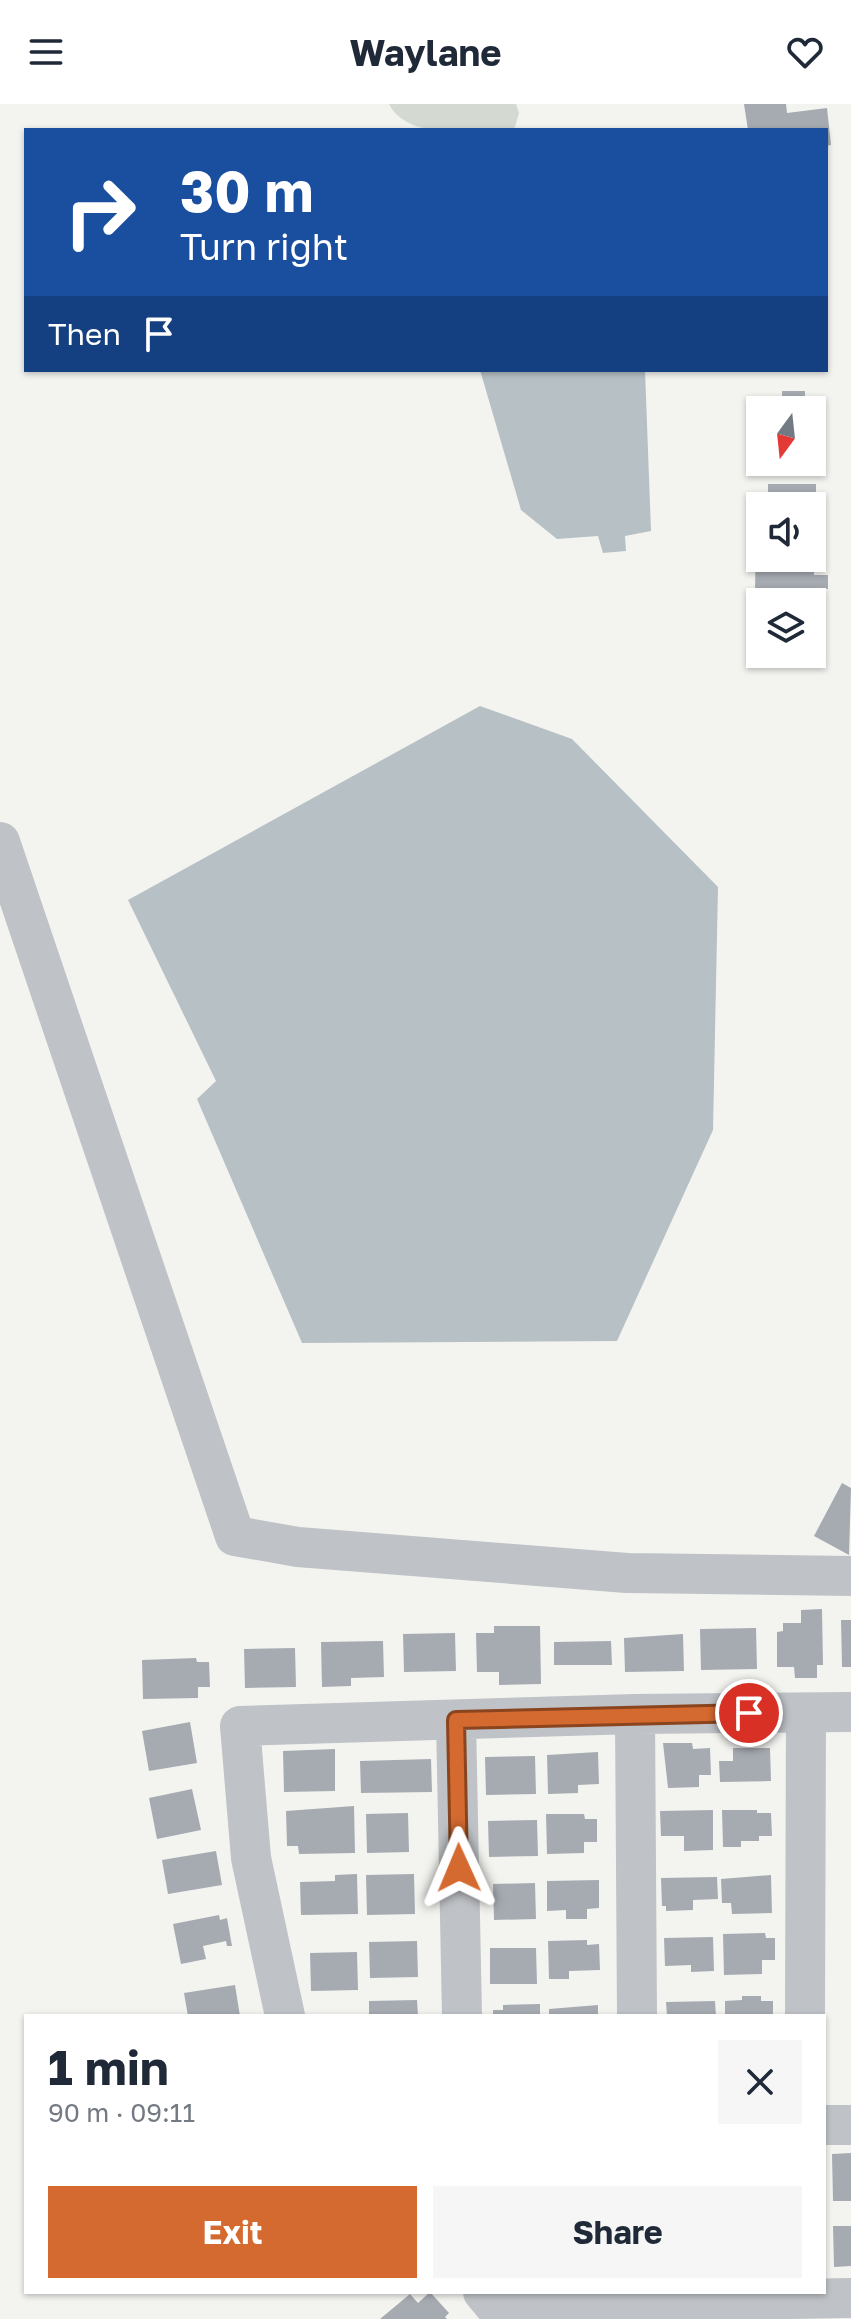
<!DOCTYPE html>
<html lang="en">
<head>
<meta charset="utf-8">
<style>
	:root { --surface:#fff; --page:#f6f6f7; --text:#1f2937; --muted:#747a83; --accent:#d46a30 }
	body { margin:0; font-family:"Golos Text",sans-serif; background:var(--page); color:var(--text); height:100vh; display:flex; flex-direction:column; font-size:30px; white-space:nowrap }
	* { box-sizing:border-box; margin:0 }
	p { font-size:26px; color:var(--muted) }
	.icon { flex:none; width:44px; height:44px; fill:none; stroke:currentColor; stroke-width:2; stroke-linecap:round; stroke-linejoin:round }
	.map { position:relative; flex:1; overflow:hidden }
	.drawer { position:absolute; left:24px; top:1910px; width:802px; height:280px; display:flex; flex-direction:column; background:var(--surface); border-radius:0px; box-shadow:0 2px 6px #0004 }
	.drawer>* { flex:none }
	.banner { position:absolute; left:24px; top:24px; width:804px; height:244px; border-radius:0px; box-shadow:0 2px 6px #0004; background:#1a4fa0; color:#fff; overflow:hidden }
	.needle { width:52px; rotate:195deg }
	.controls { position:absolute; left:746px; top:292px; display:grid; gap:16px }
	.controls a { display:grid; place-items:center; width:80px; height:80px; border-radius:0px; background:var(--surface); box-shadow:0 2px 6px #0004; font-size:40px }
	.pin { position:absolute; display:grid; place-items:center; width:68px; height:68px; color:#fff; margin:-34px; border:4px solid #fff; border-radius:50%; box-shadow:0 2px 8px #0007 }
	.me { position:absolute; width:88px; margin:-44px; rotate:359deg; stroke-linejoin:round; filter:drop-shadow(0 0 6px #0008) }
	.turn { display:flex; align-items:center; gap:28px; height:168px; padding:0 24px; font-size:36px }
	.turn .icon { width:104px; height:104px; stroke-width:2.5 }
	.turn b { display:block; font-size:56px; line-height:68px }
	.then { display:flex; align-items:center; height:76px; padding:0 24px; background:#0003; gap:16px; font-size:30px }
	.round { display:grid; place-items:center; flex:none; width:84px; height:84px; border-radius:0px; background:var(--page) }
	.headline { display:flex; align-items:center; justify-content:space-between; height:136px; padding:0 24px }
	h1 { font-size:48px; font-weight:700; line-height:60px }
	.button { display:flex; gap:16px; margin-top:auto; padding:16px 24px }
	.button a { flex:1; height:92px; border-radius:0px; background:var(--accent); color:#fff; font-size:32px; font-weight:700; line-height:92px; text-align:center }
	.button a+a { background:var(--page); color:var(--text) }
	header { display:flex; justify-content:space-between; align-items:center; height:104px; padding:0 24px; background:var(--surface); font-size:36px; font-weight:700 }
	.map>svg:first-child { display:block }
	.green { fill:#d4dad2 }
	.water { fill:#b7c0c5 }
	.building { fill:#a6abb2 }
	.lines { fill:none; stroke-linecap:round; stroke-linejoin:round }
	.minor { stroke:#bfc2c6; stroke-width:40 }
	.route-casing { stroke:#8a451f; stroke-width:20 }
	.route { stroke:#d46a30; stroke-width:14 }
</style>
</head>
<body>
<header><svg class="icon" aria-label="menu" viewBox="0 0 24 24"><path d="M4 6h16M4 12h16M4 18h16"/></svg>Waylane<svg class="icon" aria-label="heart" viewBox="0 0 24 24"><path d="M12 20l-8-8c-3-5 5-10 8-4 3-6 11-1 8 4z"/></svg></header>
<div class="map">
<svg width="851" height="2215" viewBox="0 0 851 2215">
	<rect width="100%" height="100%" fill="#f3f4f0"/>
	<path class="green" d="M389 0H516L519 9 514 26C477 26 408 38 389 0Z"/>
	<path class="water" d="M480 266H645L651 427 625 432 626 447 603 449 598 432 557 435 521 406Z
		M480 602 572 635 718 783 713 1026 617 1237 302 1239 197 995 216 977 128 796Z"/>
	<path class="building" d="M744 0H786L787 9 827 4 831 41 826 42V26H748Z
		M782 287H805V298H822V326H812V306H761V292H782Z
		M768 380H816V418H812V402H768Z
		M756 431H760V454H814V471H828V485L820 484 819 487 755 486Z
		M842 1379 851 1384 849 1451 814 1432Z
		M822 1505 823 1561H817V1574H795L794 1563H777V1528L783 1527V1519H801V1506Z
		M841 1516H851V1563H842Z
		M494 1522H540L541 1580 499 1581V1568H477L476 1529H494Z
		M756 1524 757 1565 701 1566 700 1525Z
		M455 1529 456 1567 404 1568 403 1530Z
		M683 1530 684 1567 625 1568 624 1534Z
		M383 1537 384 1573 351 1574V1582L322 1583 321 1538Z
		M611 1537 612 1561H554V1538Z
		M295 1544 296 1583 245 1584 244 1545Z
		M196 1554 197 1558H209L210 1583H198V1594L143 1595 142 1556Z
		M190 1618 197 1659 149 1667 142 1627Z
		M663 1639H692L693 1645 710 1644 711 1671H699V1683L668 1684Z
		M733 1644H770L771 1677 720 1678 719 1657H733Z
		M335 1645V1687L284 1688 283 1647Z
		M598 1648 599 1680 578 1681V1689L548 1690 547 1651Z
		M535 1652 536 1690 486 1691 485 1653Z
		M431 1655 432 1688 361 1689 360 1657Z
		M192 1685 201 1726 157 1735 149 1694Z
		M354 1702 355 1749 299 1750 298 1742H287L286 1707Z
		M713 1706V1746L684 1747V1732H661L660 1707Z
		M722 1706H757V1709H771L772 1732H759V1737H741V1743H723Z
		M408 1709 409 1748 367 1749 366 1710Z
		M546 1710H584L585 1715H597V1738H584V1749L547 1750Z
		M537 1716 538 1752 489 1753 488 1717Z
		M216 1747 222 1781 168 1790 162 1756Z
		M357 1770 358 1810 301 1811 300 1778 335 1777V1771Z
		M414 1770 415 1810 367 1811 366 1771Z
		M771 1771 772 1809 732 1810 731 1799H722L721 1775Z
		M717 1773 718 1795 693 1796V1806L666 1807V1802H662L661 1774Z
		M599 1776V1804L587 1805V1815H566V1806L547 1807V1777Z
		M535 1779 536 1815 494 1816 493 1780Z
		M219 1811 220 1816 227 1814 232 1842H227L226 1837 203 1842 206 1855 181 1860 173 1820Z
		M765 1829 766 1834H775V1856H762V1870L724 1871 723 1830Z
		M713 1833 714 1867 691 1868V1861L665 1862 664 1834Z
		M587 1836V1841L599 1840 600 1866 569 1867V1875H549L548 1837Z
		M417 1837 418 1873 370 1874 369 1838Z
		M490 1844H536L537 1880H490Z
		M357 1848 358 1886 311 1887 310 1849Z
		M235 1881 240 1912H188L184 1889Z
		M742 1892H761V1897H773V1912H725V1897L742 1896Z
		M417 1896 418 1912H369V1897Z
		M715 1897 716 1912H667L666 1898Z
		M540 1900V1912H493V1906H503V1901Z
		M598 1901V1912H549V1905Z
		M851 2049V2097H833L832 2050Z
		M833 2122H851V2162L834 2163Z
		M430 2188 449 2209 445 2213 447 2215H380L410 2190 418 2199Z"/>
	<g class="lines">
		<path class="minor" d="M0 738 235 1432 298 1443 627 1469 851 1472
			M635 1610 637 1912
			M456 1616 462 1912
			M285 1912 251 1754 240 1622 635 1610 851 1608
			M805 1912 806 1609
			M824 2021H851
			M483 2188 493 2200 851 2194"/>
	</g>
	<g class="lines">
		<defs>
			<path id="route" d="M459 1764 456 1616 749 1609"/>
		</defs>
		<use href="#route" class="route-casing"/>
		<use href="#route" class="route"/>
	</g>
</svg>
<div class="controls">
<a><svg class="needle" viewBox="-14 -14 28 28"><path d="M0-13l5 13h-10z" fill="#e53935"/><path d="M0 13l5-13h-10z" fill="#747a83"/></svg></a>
<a><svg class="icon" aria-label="sound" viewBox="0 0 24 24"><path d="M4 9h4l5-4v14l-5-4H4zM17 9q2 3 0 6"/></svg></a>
<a><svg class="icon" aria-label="layers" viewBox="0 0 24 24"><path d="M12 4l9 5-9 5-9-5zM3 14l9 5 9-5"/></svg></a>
</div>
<div class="pin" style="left:749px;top:1609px;background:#d93025"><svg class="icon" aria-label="arrive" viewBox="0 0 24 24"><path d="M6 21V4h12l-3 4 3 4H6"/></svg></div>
<svg class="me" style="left:459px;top:1764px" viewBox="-20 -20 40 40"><path d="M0-17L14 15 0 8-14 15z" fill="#d46a30" stroke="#fff" stroke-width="4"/></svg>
<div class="banner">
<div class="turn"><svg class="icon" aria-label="right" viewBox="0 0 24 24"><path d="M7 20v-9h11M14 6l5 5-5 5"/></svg><div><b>30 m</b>Turn right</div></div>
<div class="then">Then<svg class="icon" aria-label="arrive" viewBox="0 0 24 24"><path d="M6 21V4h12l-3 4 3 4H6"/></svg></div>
</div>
<section class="drawer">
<div class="headline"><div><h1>1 min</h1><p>90 m · 09:11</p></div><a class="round"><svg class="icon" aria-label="close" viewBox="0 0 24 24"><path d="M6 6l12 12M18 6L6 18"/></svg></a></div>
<div class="button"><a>Exit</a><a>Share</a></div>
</section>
</div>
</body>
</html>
